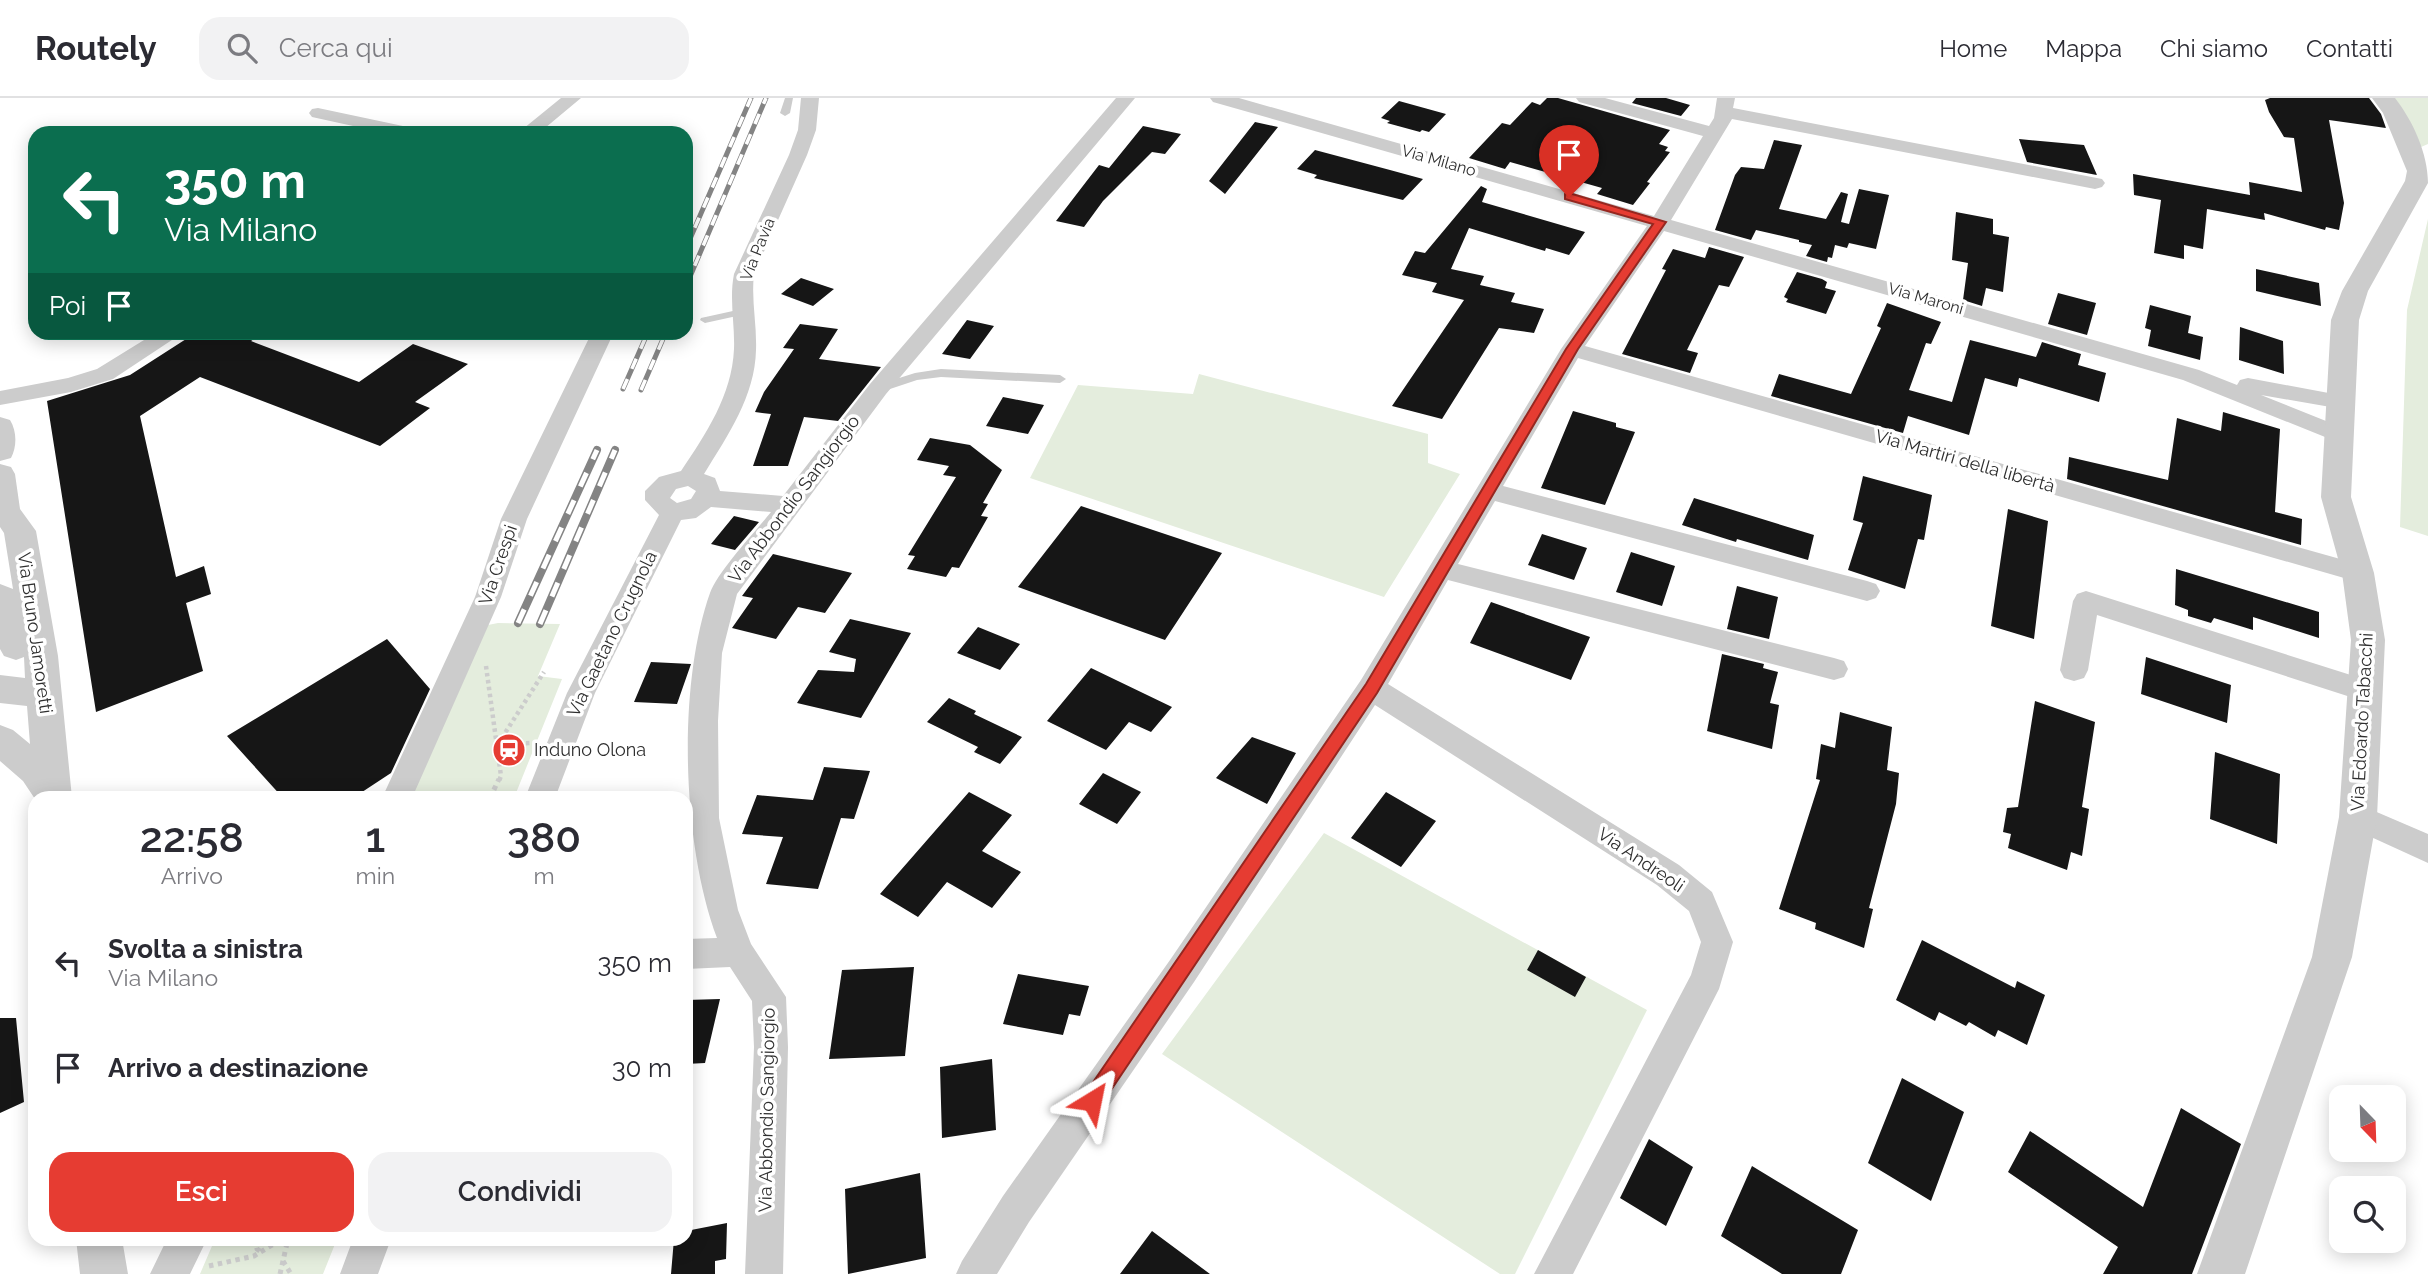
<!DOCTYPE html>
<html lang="it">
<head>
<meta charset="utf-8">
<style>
	:root { --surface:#fff; --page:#f2f2f3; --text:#2b2b33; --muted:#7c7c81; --line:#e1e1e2; --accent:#e63c32 }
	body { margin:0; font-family:Raleway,sans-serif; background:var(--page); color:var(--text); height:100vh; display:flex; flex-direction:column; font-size:26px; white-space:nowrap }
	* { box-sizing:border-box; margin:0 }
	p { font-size:23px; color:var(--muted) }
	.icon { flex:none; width:38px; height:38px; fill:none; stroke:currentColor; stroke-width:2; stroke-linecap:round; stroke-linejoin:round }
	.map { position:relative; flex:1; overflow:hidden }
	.drawer { position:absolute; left:28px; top:693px; width:665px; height:455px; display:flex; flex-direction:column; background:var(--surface); border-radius:21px; box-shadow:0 4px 18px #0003 }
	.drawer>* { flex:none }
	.top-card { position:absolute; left:28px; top:28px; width:665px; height:214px; border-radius:21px; box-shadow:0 4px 18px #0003; background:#0b6e4f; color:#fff; overflow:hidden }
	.needle { width:46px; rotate:157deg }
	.buttons { position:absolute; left:2329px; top:987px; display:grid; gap:14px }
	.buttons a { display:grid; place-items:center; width:77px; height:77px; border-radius:14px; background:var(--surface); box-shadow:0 4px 18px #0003; font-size:35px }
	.pin { position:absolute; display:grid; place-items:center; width:60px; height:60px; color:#fff; margin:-72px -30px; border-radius:50% 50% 50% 0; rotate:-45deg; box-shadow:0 0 7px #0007 }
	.pin .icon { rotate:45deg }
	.me { position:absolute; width:77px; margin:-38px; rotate:35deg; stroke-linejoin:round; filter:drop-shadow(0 0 5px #0008) }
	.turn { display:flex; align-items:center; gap:24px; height:147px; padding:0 21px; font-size:32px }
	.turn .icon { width:91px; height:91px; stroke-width:2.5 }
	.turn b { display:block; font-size:49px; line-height:60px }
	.then { display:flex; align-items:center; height:66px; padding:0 21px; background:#0003; gap:14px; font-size:26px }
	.eta { display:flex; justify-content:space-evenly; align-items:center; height:119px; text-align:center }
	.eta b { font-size:42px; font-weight:600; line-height:49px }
	.primary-button { display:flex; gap:14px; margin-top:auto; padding:14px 21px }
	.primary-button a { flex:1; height:80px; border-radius:21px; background:var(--accent); color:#fff; font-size:28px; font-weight:600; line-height:80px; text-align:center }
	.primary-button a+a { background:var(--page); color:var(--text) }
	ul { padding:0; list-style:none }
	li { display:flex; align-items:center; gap:21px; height:105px; padding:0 21px }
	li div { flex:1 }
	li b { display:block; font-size:26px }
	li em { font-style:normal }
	header { display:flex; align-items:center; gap:42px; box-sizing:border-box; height:98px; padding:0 35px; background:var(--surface); border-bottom:2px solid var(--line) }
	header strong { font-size:33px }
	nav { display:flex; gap:38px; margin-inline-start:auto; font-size:24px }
	.search { width:490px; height:63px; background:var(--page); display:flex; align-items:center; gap:18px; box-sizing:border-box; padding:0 24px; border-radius:21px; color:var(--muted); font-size:26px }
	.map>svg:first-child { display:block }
	.green { fill:#e4eddd }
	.building { fill:#161616 }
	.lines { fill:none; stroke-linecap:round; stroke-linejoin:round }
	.path-far1 { stroke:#ccc; stroke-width:4.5; stroke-dasharray:3.5 3.5; stroke-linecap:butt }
	.path { stroke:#ccc; stroke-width:5; stroke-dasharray:4.5 4.5; stroke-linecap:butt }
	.service { fill:#ccc; fill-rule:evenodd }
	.minor { fill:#ccc; fill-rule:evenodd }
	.tertiary { fill:#ccc; fill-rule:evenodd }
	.rail-far1-casing { stroke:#848484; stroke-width:5 }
	.rail-casing { stroke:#848484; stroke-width:8 }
	.rail-far1 { stroke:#fff; stroke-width:3.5; stroke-dasharray:11; stroke-linecap:butt }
	.rail { stroke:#fff; stroke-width:5; stroke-dasharray:15; stroke-linecap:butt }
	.route { fill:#e63c32; stroke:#962720; stroke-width:2 }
	.labels { text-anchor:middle; stroke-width:7; stroke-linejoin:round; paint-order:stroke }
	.far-street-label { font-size:16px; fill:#2f2f2f; stroke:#fff }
	.street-label { font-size:18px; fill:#2f2f2f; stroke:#fff }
	.poi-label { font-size:18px; fill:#2f2f2f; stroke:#fff; text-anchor:start }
</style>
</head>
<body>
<header>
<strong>Routely</strong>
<div class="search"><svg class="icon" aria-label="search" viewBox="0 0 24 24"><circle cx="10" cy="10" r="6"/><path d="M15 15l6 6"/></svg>Cerca qui</div>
<nav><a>Home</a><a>Mappa</a><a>Chi siamo</a><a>Contatti</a></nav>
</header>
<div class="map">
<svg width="2428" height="1176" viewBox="0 0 2428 1176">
	<rect width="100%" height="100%" fill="#fff"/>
	<path class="green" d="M2394 0H2428V46L2421 49Z
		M2428 121V438L2400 429 2407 212Z
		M1199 276 1428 336V365L1460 376 1384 499 1030 380 1078 287 1193 296Z
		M498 525 560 526 538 578 562 581 514 700H411L488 527Z
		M1324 735 1647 912 1515 1176H1500L1162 956Z
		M215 1141H337L323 1176H200Z"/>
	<path class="building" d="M1547 0H1558L1670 32 1659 46 1668 49 1665 53 1670 54 1647 84 1650 85 1633 107 1597 96 1602 90 1510 64 1505 71 1469 60 1502 25 1510 27 1532 4 1540 7Z
		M1636 0H1666L1690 7 1681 18 1632 5Z
		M2270 0H2369L2381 16 2386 30 2329 22 2344 105 2339 132 2326 129 2325 132 2264 115 2265 122 2207 111 2203 151 2184 147V161L2154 155 2161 102 2134 97 2133 76 2250 97 2249 84 2302 94 2294 40 2284 39 2269 14 2265 2Z
		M1399 3 1446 16 1429 34 1422 32 1420 34 1387 25 1390 23 1381 20Z
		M1255 24 1278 29 1225 96 1209 83Z
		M1143 28 1181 36 1165 56 1152 54 1103 103 1084 129 1056 123 1099 67 1109 70Z
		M2019 41 2084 47 2097 77 2027 64Z
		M1774 42 1802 47 1779 111 1826 121 1841 94 1848 96 1841 124 1849 126 1859 91 1889 97 1876 151 1849 145 1847 150 1835 147 1832 160 1828 159 1827 164 1806 158 1812 147 1799 144V142L1756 132 1751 142 1715 132 1735 77 1741 69 1764 71Z
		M1315 52 1390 72 1423 81 1403 102 1314 80 1317 77 1297 71Z
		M1481 88 1487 91 1482 104 1585 134 1569 157 1546 150 1545 153 1469 130 1451 171 1484 178 1480 187 1515 195 1511 204 1544 211 1534 235 1499 230 1442 321 1392 308 1464 202 1432 194 1437 185 1402 177 1415 153 1425 155Z
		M1956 114 1993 121V136L2009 139 2003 194 1986 190 1982 208 1963 202 1968 165 1952 162Z
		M1709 149 1744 159 1729 189 1719 187 1687 252 1698 255 1690 275 1622 256 1666 172 1662 171 1673 151 1705 160Z
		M2256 171 2319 185 2321 208 2256 193Z
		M1797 174 1822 181 1827 184 1825 190 1836 193 1826 216 1786 204 1788 201 1784 199Z
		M801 180 834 191 813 208 781 196Z
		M2058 195 2096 205 2087 237 2048 226Z
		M1887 205 1941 224 1931 246 1926 245 1909 292 1952 304 1970 242 2036 259 2042 244 2081 256 2078 267 2106 275 2099 304 2019 280 2017 289 1985 280 1969 337 1908 318 1903 335 1771 298 1779 276 1851 296 1881 230 1877 228Z
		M2150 207 2191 218 2188 235 2203 239 2200 262 2148 248 2151 232 2145 230Z
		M967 222 994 228 970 261 942 256Z
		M800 226 838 231 819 261 881 269 838 323 804 319 788 368H753L771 316 755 314 764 294 794 251 783 250Z
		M2240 229 2283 243 2284 276 2239 262Z
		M197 234H264L251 243 359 284 413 246 468 266 415 304 430 310 380 348 200 279 140 318 176 479 204 468 211 496 186 505 203 573 96 614 47 303 130 277Z
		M1003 299 1044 307 1028 336 986 328Z
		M1573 313 1616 325V329L1635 334 1605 407 1541 390Z
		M2223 314 2280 331 2275 414 2302 421 2301 447 2067 381 2069 359 2168 382 2177 320 2221 333Z
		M930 340 970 347 1002 372 983 405 988 406 981 418 988 419 959 470 952 469 946 479 907 471 915 458 908 457 956 379 943 377 949 368 917 362Z
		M1863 378 1932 397 1924 442 1918 441 1905 491 1848 472 1863 425 1853 422Z
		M1694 400 1814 437 1808 462 1737 441 1736 444 1682 427Z
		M1081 408 1222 455 1165 542 1018 489Z
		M2008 411 2048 423 2034 541 1991 528Z
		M734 418 759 424 735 452 711 446Z
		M1542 436 1587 450 1574 482 1528 467Z
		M1631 454 1675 468 1662 508 1616 494Z
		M773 456 852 475 825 515 798 509 776 541 732 530 753 500 742 498Z
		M2176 471 2319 514V540L2253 519V532L2214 520 2211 525 2188 518V512L2175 507Z
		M1737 488 1778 499 1769 541 1727 531Z
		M1491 504 1590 539 1571 582 1470 545Z
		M850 521 911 535 861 620 797 605 818 572 854 574 856 561 829 554Z
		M978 529 1020 546 1000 572 957 555Z
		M387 541 430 591 391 675 353 700H283L227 638Z
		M1722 556 1764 566 1763 570 1778 574 1770 605 1779 607 1772 651 1707 633Z
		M2146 559 2231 587 2227 625 2141 596Z
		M651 564 691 566 677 606 634 604Z
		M1091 570 1172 609 1151 634 1129 624 1106 652 1047 623Z
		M949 600 976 613 974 616 1022 639 1000 666 974 654 978 649 927 624Z
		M2035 603 2095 624 2082 709 2089 711 2082 758 2071 754 2067 772 2008 750 2011 736 2003 734 2007 710 2018 709Z
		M1840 614 1892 629 1887 672 1899 675 1896 706 1869 810 1873 811 1864 850 1815 831 1816 825 1779 811 1820 682 1816 681 1821 646 1835 650Z
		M1252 639 1296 655 1267 706 1216 680Z
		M2215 654 2280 676 2277 746 2210 721Z
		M824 669 870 673 854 721 841 720 818 791 766 786 783 739 742 736 757 697 813 702Z
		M1103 675 1141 694 1117 726 1079 706Z
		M969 694 1012 717 982 753 1021 774 992 810 947 784 918 819 880 796Z
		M1386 694 1436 723 1401 769 1351 740Z
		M1922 842 2015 890 2017 883 2045 897 2027 947 1998 932 1995 939 1969 924 1966 928 1939 914 1935 923 1896 902Z
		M1538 852 1586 879 1575 899 1527 872Z
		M914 869 905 958 829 961 842 872Z
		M1018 876 1089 888 1080 918 1069 916 1063 937 1003 926Z
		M720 901 705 965 686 966V902Z
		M0 920H16L24 1004 0 1015Z
		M992 961 996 1032 942 1040 940 969Z
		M1902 980 1964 1014 1931 1103 1868 1065Z
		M2181 1010 2241 1046 2192 1176H2103L2118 1149 2008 1074 2030 1033 2143 1109Z
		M1649 1041 1693 1069 1666 1128 1620 1100Z
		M1752 1068 1858 1132 1841 1176H1782L1721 1138Z
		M920 1075 926 1160 848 1176 845 1091Z
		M727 1125 726 1161 715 1163V1176H671L674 1141H686V1133Z
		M1152 1133 1210 1176H1120Z"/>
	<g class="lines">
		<path class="path-far1" d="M486 568 501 678 499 683
			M498 646 544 574
			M498 646 533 645"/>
		<path class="path" d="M490 700 499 681
			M255 1141 257 1151 263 1155
			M283 1163 291 1176
			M209 1168 254 1158 282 1141
			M280 1176 288 1141"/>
		<path class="service" d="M785 0H793L790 15 785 18 780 15Z
			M742 211 747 214 746 216 705 225 700 222 701 220Z
			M941 271 1060 277 1066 281 1060 285 941 279 917 282 878 295 872 291 874 288 915 275Z"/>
		<path class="minor" d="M561 0H581L539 35H518Z
			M801 0H819L816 32 807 57 754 176C751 202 757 226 756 252 755 298 728 337 704 376L715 380 720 393 783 398 870 286 1116 0H1135L886 296 737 496 722 555 718 623 719 720 738 812 751 846 786 899 788 949 783 1176H745L754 949 752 903 730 869 686 871V841L717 840C682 747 677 588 710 495 718 473 755 434 771 414L711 409 696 420 681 422 595 595 555 700H525L567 595 659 417 645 402V393L659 379 681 373C706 336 732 297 734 251 735 226 729 201 734 176L789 57 798 32ZM688 388 696 393 691 401 677 405 670 400 676 391Z
			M1210 0H1239L1654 118 1703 38 1579 4 1576 0H1605L1709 28 1714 20 1717 0H1735L1733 10 2102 81 2105 85 2102 89 2095 91 1732 21 1671 122 2199 272 2237 287 2240 282 2248 280 2350 299 2354 304 2350 309 2342 311 2261 297 2346 331 2350 336 2346 341 2338 344 2330 341 2183 282 1664 133 1585 248 2358 466 2367 468 2371 475 2367 482 2358 484 1578 260 1503 388 1867 483 1876 486 1880 493 1876 500 1867 503 1495 403 1458 466 1834 560 1844 563 1848 571 1844 579 1834 582 1448 482 1388 586 1679 767 1712 794 1733 844 1719 891 1573 1176H1534L1691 877 1701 844 1689 813 1657 787 1375 607 1194 884 1029 1124 997 1176H956L962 1163 1003 1098 1170 862 1361 582 1561 251 1647 128 1213 4Z
			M318 10 417 31 419 35H385L312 19 309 15 312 11Z
			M157 234H184L113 281 71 294 0 307V293L68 280 97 271Z
			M592 234H614L527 421 501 499 412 700H382L475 499 501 421Z
			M2086 493 2376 585 2380 593 2376 601 2366 604 2097 517 2088 572 2084 580 2074 583 2064 580 2060 572 2073 503 2077 496Z
			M2358 706 2428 736V765L2347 728 2343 719 2347 710Z
			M167 1141H207L190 1176H150Z
			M353 1141H391L378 1176H340Z"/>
		<path class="tertiary" d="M2372 0H2395C2413 23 2428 56 2428 85L2368 193 2359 222 2351 399 2374 475 2385 542 2377 719 2352 859 2245 1176H2197L2312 859 2339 719 2351 542 2342 475 2321 399 2331 222 2342 193 2405 83 2407 73 2383 15Z
			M0 319 10 322C17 333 17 349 11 360L0 363Z
			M0 366 11 369 15 376 20 411 36 433 58 558 72 700 35 701 23 683 0 663V627L13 632 30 646 27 608 0 605V577L25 580 24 559 16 562 4 558 0 551V486L13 491 4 435 0 429Z
			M76 1141H122L128 1176H80Z"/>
		<defs>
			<path id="rail-far1" d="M686 150 751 0
				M686 188 766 0
				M623 291 648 234
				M641 292 666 234"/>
			<path id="rail" d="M518 525 597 352
				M540 526 615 352"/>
		</defs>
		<use href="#rail-far1" class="rail-far1-casing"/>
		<use href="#rail" class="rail-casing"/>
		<use href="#rail-far1" class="rail-far1"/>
		<use href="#rail" class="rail"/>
	</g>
	<path class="route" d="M1569 95 1666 124 1578 251 1377 595 1099 1010 1092 1013 1085 1010 1082 1003 1085 996 1366 586 1566 251 1653 126 1565 101V96Z"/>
	<defs>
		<symbol id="station-disc" viewBox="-11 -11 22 22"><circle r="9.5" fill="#e63c32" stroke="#fff"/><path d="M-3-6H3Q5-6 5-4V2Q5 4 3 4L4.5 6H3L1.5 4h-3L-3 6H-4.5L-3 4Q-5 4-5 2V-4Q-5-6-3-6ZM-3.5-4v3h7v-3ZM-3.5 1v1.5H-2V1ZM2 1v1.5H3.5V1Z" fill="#fff"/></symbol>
	</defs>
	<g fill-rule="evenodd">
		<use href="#station-disc" x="490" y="633" width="38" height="38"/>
	</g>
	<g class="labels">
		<g class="far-street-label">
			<text transform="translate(1439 62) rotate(16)" y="6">Via Milano</text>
			<text transform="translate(757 151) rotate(-68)" y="6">Via Pavia</text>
			<text transform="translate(1926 200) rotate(16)" y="6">Via Maroni</text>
		</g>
		<g class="street-label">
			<text transform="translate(1965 363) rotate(16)" y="6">Via Martiri della libertà</text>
			<text transform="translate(794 401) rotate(-53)" y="6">Via Abbondio Sangiorgio</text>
			<text transform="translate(498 467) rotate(-71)" y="6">Via Crespi</text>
			<text transform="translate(35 535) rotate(82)" y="6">Via Bruno Jamoretti</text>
			<text transform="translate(612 536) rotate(-64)" y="6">Via Gaetano Crugnola</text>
			<text transform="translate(2362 624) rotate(-87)" y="6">Via Edoardo Tabacchi</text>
			<text transform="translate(1641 762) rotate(34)" y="6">Via Andreoli</text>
			<text transform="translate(767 1012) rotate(-89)" y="6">Via Abbondio Sangiorgio</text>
		</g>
		<g class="poi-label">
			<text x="534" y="658">Induno Olona</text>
		</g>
	</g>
</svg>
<div class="buttons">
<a><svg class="needle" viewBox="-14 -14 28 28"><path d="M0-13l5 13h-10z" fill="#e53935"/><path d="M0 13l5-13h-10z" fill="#7c7c81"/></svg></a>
<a><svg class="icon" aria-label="search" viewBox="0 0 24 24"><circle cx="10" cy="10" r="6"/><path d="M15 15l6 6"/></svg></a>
</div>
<div class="pin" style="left:1569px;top:99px;background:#d93025"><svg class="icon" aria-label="arrive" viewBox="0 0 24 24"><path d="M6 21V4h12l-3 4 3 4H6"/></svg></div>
<svg class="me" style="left:1092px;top:1003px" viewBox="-20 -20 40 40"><path d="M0-17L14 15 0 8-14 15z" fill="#e63c32" stroke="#fff" stroke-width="4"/></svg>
<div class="top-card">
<div class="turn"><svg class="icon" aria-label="left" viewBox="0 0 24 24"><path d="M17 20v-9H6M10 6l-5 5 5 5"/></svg><div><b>350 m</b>Via Milano</div></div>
<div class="then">Poi<svg class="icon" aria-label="arrive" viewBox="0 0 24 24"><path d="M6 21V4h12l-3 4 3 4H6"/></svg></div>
</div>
<section class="drawer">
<div class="eta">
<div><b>22:58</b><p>Arrivo</p></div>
<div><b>1</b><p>min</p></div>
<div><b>380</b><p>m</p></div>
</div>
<ul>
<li><svg class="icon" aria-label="left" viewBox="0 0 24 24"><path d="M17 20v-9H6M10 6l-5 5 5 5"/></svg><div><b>Svolta a sinistra</b><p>Via Milano</p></div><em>350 m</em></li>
<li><svg class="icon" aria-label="arrive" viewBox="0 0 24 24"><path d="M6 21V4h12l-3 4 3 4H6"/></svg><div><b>Arrivo a destinazione</b></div><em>30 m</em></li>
</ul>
<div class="primary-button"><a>Esci</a><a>Condividi</a></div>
</section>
</div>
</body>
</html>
